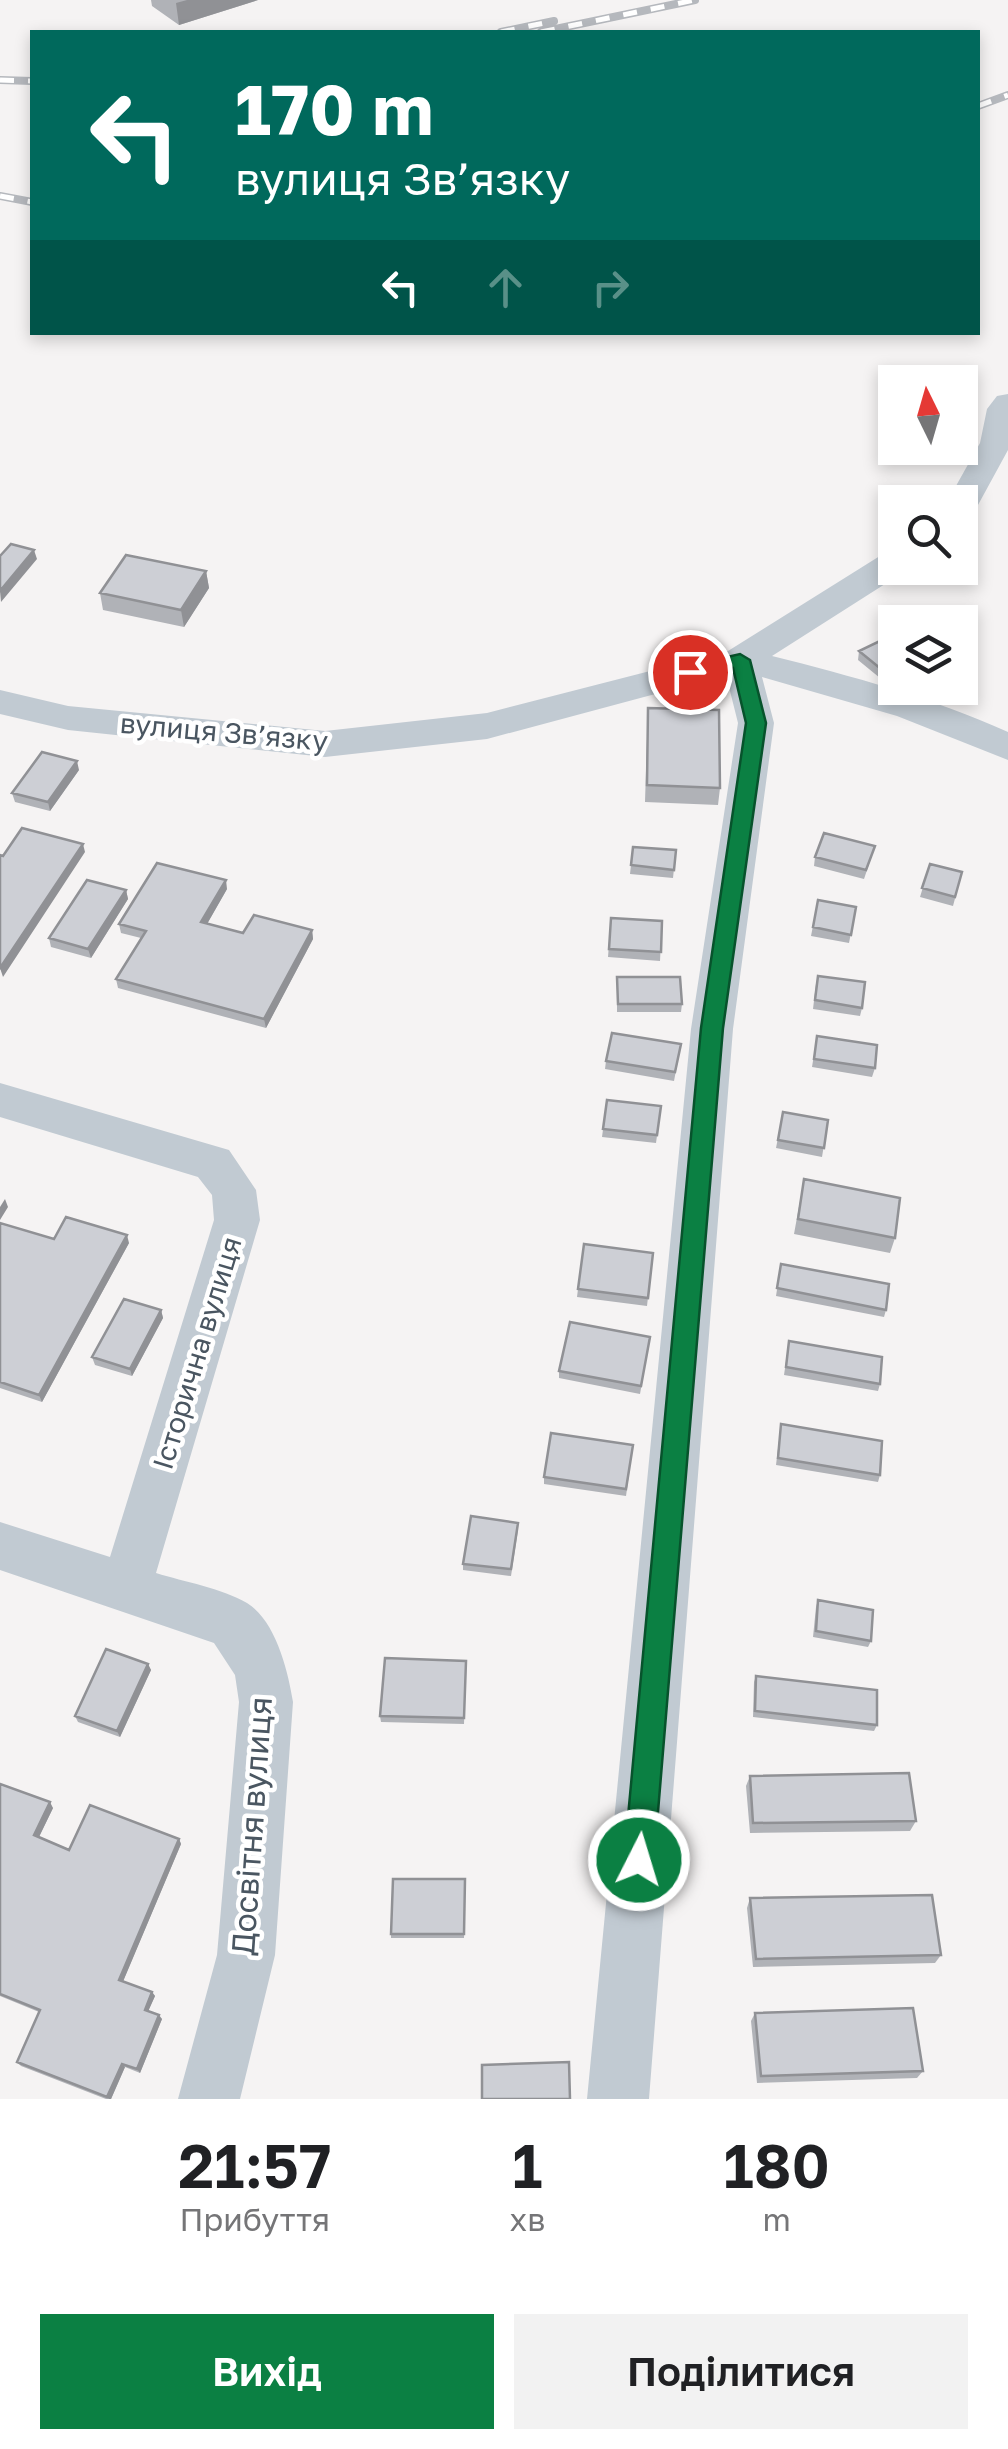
<!DOCTYPE html>
<html lang="uk">
<head>
<meta charset="utf-8">
<style>
	:root { --surface:#fff; --page:#f2f2f2; --text:#202124; --muted:#757577; --accent:#0b8043 }
	body { margin:0; font-family:"Golos Text",sans-serif; background:var(--page); color:var(--text); height:100vh; display:flex; flex-direction:column; font-size:38px; white-space:nowrap }
	* { box-sizing:border-box; margin:0 }
	p { font-size:32px; color:var(--muted) }
	.icon { flex:none; width:55px; height:55px; fill:none; stroke:currentColor; stroke-width:2; stroke-linecap:round; stroke-linejoin:round }
	.map { position:relative; height:2099px; overflow:hidden }
	.details { display:flex; flex-direction:column; background:var(--surface); flex:1 }
	.details>* { flex:none }
	.top-card { position:absolute; left:30px; top:30px; width:950px; height:305px; border-radius:0px; box-shadow:0 5px 15px #0003; background:#00695c; color:#fff; overflow:hidden }
	.needle { width:65px; rotate:355deg }
	.controls { position:absolute; left:878px; top:365px; display:grid; gap:20px }
	.controls a { display:grid; place-items:center; width:100px; height:100px; border-radius:0px; background:var(--surface); box-shadow:0 5px 15px #0003; font-size:50px }
	.pin { position:absolute; display:grid; place-items:center; width:85px; height:85px; color:#fff; margin:-42px; border:5px solid #fff; border-radius:50%; box-shadow:0 2px 10px #0007 }
	.me { position:absolute; width:110px; margin:-55px; rotate:5deg; stroke-linejoin:round; filter:drop-shadow(0 0 8px #0008) }
	.turn { display:flex; align-items:center; gap:35px; height:210px; padding:0 40px; font-size:45px }
	.turn .icon { width:130px; height:130px; stroke-width:2.5 }
	.turn b { display:block; font-size:70px; line-height:85px }
	.lanes { display:flex; align-items:center; height:95px; padding:0 40px; background:#0003; justify-content:center; gap:50px; direction:ltr }
	.lanes .off { opacity:.35 }
	.eta { display:flex; justify-content:space-evenly; align-items:center; height:170px; text-align:center }
	.eta b { font-size:60px; font-weight:600; line-height:70px }
	.cta { display:flex; gap:20px; margin-top:auto; padding:20px 40px }
	.cta a { flex:1; height:115px; border-radius:0px; background:var(--accent); color:#fff; font-size:40px; font-weight:600; line-height:115px; text-align:center }
	.cta a+a { background:var(--page); color:var(--text) }
	.map>svg:first-child { display:block }
	.lines { fill:none; stroke-linecap:round; stroke-linejoin:round }
	.street { fill:#c1cad2; fill-rule:evenodd }
	.rail-casing { stroke:#b5b8bd; stroke-width:8 }
	.rail { stroke:#fff; stroke-width:5; stroke-dasharray:14; stroke-linecap:butt }
	.wall { fill:#b0b2b7 }
	.shaded-wall { fill:#909195 }
	.building { fill:#cdcfd5; stroke:#909195; stroke-width:2.5 }
	.route { fill:#0b8043; stroke:#07532c; stroke-width:2.5 }
	.labels { text-anchor:middle; stroke-width:9; stroke-linejoin:round; paint-order:stroke }
	.street-label { font-size:28px; fill:#4a5661; stroke:#fff }
	.near-street-label { font-size:32px; fill:#4a5661; stroke:#fff }
</style>
</head>
<body>
<div class="map">
<svg width="1008" height="2099" viewBox="0 0 1008 2099">
	<rect width="100%" height="100%" fill="#f5f3f3"/>
	<g class="lines">
		<path class="street" d="M1008 394V450L972 516 960 519V502H947L980 443 987 409 997 396Z
			M895 551V568L907 570 772 656C852 676 932 698 1008 732V760L897 716 762 677 774 723 733 1029 649 2099H587L691 1029 738 723 726 675 487 739 325 757 68 730 0 714V690L68 706 325 731 487 713 728 651 883 554Z
			M0 1083 229 1150 256 1190 260 1220 156 1573C185 1582 221 1588 247 1603 276 1621 288 1671 293 1702L275 1955 240 2099H178L217 1955 239 1702 235 1675 214 1643 0 1570V1522L110 1557 214 1220 212 1195 198 1177 0 1117Z"/>
		<defs>
			<path id="rail" d="M501 32 554 21
				M541 32 695 0
				M0 80 32 81
				M978 106 1008 95
				M0 196 32 202"/>
		</defs>
		<use href="#rail" class="rail-casing"/>
		<use href="#rail" class="rail"/>
	</g>
	<path class="wall" d="M151 0H258L179 25 152 6Z
		M206 571 209 588 184 627 103 610 100 593Z
		M895 650 880 678 858 660 859 651Z
		M648 708 720 788 718 805 645 802Z
		M79 770 50 811 15 802 12 793Z
		M875 846 864 879 814 866 815 857Z
		M633 847 676 850 673 878 630 874Z
		M930 864 962 872 953 906 920 897Z
		M227 889 207 924 243 933 312 930 313 939 266 1028 118 988 116 979 141 938 121 933 119 924Z
		M126 890 128 899 91 958 51 947 49 938Z
		M818 900 856 907 849 943 811 936Z
		M611 918 662 921 660 961 608 957Z
		M617 977 682 1004 681 1012H617Z
		M816 984 862 1008 860 1016 813 1009Z
		M817 1036 875 1068 872 1077 812 1067Z
		M681 1044 674 1081 605 1069 606 1061Z
		M607 1100 661 1106 656 1143 602 1137Z
		M783 1112 828 1120 822 1157 776 1148Z
		M804 1179 895 1238 890 1253 794 1234Z
		M0 1223 54 1239 129 1243 42 1402 0 1388Z
		M653 1253 647 1306 577 1297 578 1289Z
		M781 1264 886 1310 884 1317 776 1296Z
		M161 1310 163 1318 132 1376 95 1365 92 1357Z
		M650 1337 640 1394 559 1378V1371Z
		M789 1341 880 1384 878 1391 784 1375Z
		M781 1424 880 1475 878 1482 776 1465Z
		M633 1445 626 1496 544 1484V1477Z
		M518 1530 511 1576 463 1570V1564Z
		M818 1600 871 1641 868 1647 813 1637 816 1607Z
		M466 1661 464 1724 381 1722 380 1716Z
		M148 1664 151 1670 120 1737 78 1722 75 1716Z
		M756 1676 877 1725 874 1731 753 1717 754 1682Z
		M750 1776 916 1821 910 1831 750 1833 746 1786Z
		M0 1784 53 1808 39 1837 69 1850 179 1839 181 1844 123 1981 152 1992 155 1996 148 2011 162 2019 140 2073 125 2067 111 2099H106L21 2066 17 2062 39 2012 0 1996Z
		M465 1879 464 1938H391V1934Z
		M750 1898 941 1955 935 1963 753 1967 747 1908Z
		M755 2013 923 2071 917 2078 757 2083 751 2021Z"/>
	<path class="shaded-wall" d="M187 0H258L179 25 176 3Z
		M34 550 37 559 1 602 0 591Z
		M206 571 209 588 184 627 181 610Z
		M895 662V670L880 678 881 669Z
		M77 761 79 770 50 811 48 802Z
		M83 844 85 852 3 977 0 968Z
		M226 880 227 889 203 931 201 922Z
		M126 890 128 899 91 958 88 949Z
		M312 930 313 939 266 1028 264 1019Z
		M5 1199 8 1207 0 1220V1207Z
		M127 1235 129 1243 42 1402 39 1395Z
		M161 1310 163 1318 132 1376 130 1369Z
		M148 1664 151 1670 120 1737 117 1731Z
		M50 1802 53 1808 37 1841 34 1835Z
		M179 1839 181 1844 122 1984 119 1980Z
		M152 1992 155 1996 147 2014 145 2010Z
		M159 2015 162 2019 140 2073 137 2069Z
		M122 2064 125 2067 111 2099H109L107 2097Z"/>
	<path class="building" d="M11 544 34 550 0 591V556Z
		M126 555 206 571 181 610 100 593Z
		M882 640 895 650V662L881 669 859 651Z
		M648 708 719 710 720 788 647 785Z
		M42 752 77 761 48 802 12 793Z
		M22 828 83 844 0 968V855L3 856Z
		M824 833 875 846 866 870 815 857Z
		M633 847 676 850 674 870 631 865Z
		M157 863 226 880 201 922 243 933 254 915 312 930 264 1019 116 979 146 931 119 924Z
		M930 864 962 872 955 897 922 888Z
		M87 880 126 890 88 949 49 938Z
		M818 900 856 907 851 935 813 927Z
		M611 918 662 921 661 952 609 949Z
		M818 976 865 982 862 1008 815 1000Z
		M617 977H680L682 1004H618Z
		M612 1033 681 1044 675 1072 606 1061Z
		M817 1036 877 1045 875 1068 814 1059Z
		M607 1100 661 1106 657 1135 603 1129Z
		M783 1112 828 1120 824 1148 778 1140Z
		M804 1179 900 1198 895 1238 798 1219Z
		M66 1217 127 1235 39 1395 0 1382V1223L54 1239Z
		M584 1244 653 1253 648 1298 578 1289Z
		M781 1264 889 1284 886 1310 777 1288Z
		M124 1299 161 1310 130 1369 92 1357Z
		M570 1322 650 1337 641 1386 559 1371Z
		M789 1341 882 1357 880 1384 786 1367Z
		M781 1424 882 1441 880 1475 778 1458Z
		M551 1433 633 1445 626 1489 544 1477Z
		M471 1516 518 1523 511 1569 463 1564Z
		M818 1600 873 1610 871 1641 816 1631Z
		M106 1649 148 1664 117 1731 75 1716Z
		M385 1658 466 1661 464 1718 380 1716Z
		M756 1676 877 1690V1725L755 1711Z
		M909 1773 916 1821 753 1823 750 1776Z
		M0 1784 50 1802 34 1835 69 1850 90 1805 179 1839 119 1980 152 1992 145 2010 159 2015 137 2069 122 2064 107 2097 17 2062 40 2010 0 1994Z
		M393 1879H465L464 1934H391Z
		M932 1895 941 1955 756 1959 750 1898Z
		M913 2008 923 2071 761 2076 755 2013Z
		M569 2062 570 2099H482V2065Z"/>
	<path class="route" d="M740 654 750 660 766 723 723 1028 654 1860 650 1871 639 1876 628 1871 624 1860 701 1028 746 723 733 668 690 678 680 672 683 667Z"/>
	<g class="labels">
		<g class="street-label">
			<text transform="translate(224 732) rotate(5)" y="10">вулиця Звʼязку</text>
			<text transform="translate(197 1353) rotate(-73)" y="10">Історична вулиця</text>
		</g>
		<g class="near-street-label">
			<text transform="translate(252 1826) rotate(-86)" y="11">Досвітня вулиця</text>
		</g>
	</g>
</svg>
<div class="controls">
<a><svg class="needle" viewBox="-14 -14 28 28"><path d="M0-13l5 13h-10z" fill="#e53935"/><path d="M0 13l5-13h-10z" fill="#757577"/></svg></a>
<a><svg class="icon" aria-label="search" viewBox="0 0 24 24"><circle cx="10" cy="10" r="6"/><path d="M15 15l6 6"/></svg></a>
<a><svg class="icon" aria-label="layers" viewBox="0 0 24 24"><path d="M12 4l9 5-9 5-9-5zM3 14l9 5 9-5"/></svg></a>
</div>
<div class="pin" style="left:690px;top:672px;background:#d93025"><svg class="icon" aria-label="arrive" viewBox="0 0 24 24"><path d="M6 21V4h12l-3 4 3 4H6"/></svg></div>
<svg class="me" style="left:639px;top:1860px" viewBox="-20 -20 40 40"><circle r="17" fill="#0b8043" stroke="#fff" stroke-width="3"/><path d="M0-11L8 9 0 5-8 9z" fill="#fff"/></svg>
<div class="top-card">
<div class="turn"><svg class="icon" aria-label="left" viewBox="0 0 24 24"><path d="M17 20v-9H6M10 6l-5 5 5 5"/></svg><div><b>170 m</b>вулиця Звʼязку</div></div>
<div class="lanes"><svg class="icon" aria-label="left" viewBox="0 0 24 24"><path d="M17 20v-9H6M10 6l-5 5 5 5"/></svg><svg class="icon off" aria-label="ahead" viewBox="0 0 24 24"><path d="M12 20V5M6 11l6-6 6 6"/></svg><svg class="icon off" aria-label="right" viewBox="0 0 24 24"><path d="M7 20v-9h11M14 6l5 5-5 5"/></svg></div>
</div>
</div>
<section class="details">
<div class="eta">
<div><b>21:57</b><p>Прибуття</p></div>
<div><b>1</b><p>хв</p></div>
<div><b>180</b><p>m</p></div>
</div>
<div class="cta"><a>Вихід</a><a>Поділитися</a></div>
</section>
</body>
</html>
